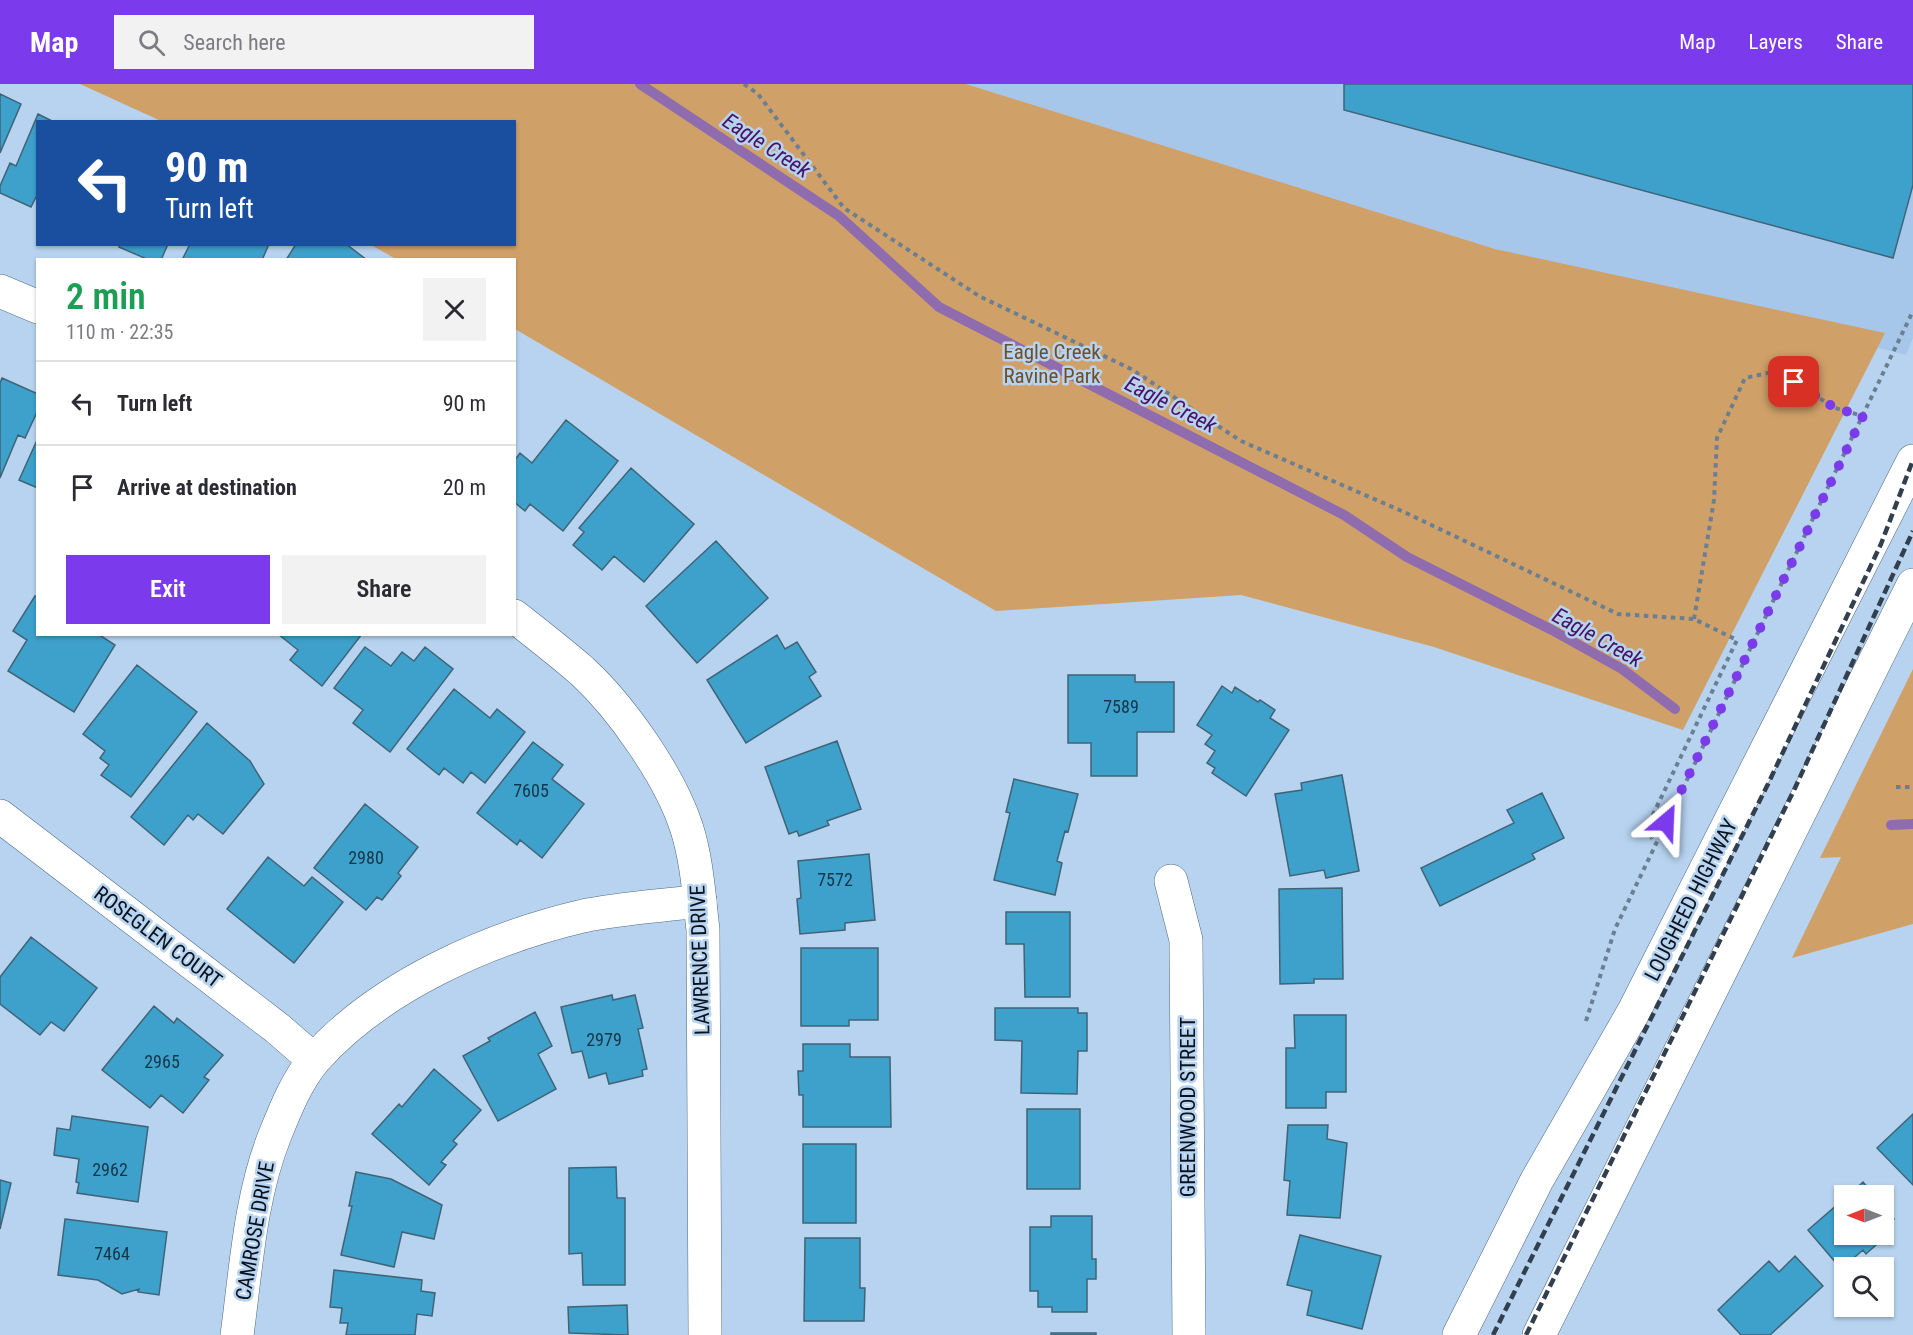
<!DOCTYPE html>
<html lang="en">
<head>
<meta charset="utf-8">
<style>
	:root { --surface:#fff; --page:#f2f2f3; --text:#2b2b33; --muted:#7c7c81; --line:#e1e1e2; --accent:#7c3aed }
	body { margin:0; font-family:"Roboto Condensed",sans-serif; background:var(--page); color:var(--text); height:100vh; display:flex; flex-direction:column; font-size:22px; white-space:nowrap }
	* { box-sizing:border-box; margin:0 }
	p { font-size:20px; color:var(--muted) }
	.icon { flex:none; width:33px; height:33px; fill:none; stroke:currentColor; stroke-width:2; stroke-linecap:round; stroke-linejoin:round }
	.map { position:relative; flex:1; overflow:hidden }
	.drawer { position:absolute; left:36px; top:174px; width:480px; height:378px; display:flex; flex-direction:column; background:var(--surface); border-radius:0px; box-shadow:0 2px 4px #0004 }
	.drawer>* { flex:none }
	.guide { position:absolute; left:36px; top:36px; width:480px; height:126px; border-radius:0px; box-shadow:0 2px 4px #0004; background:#1a4fa0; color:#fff; overflow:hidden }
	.needle { width:39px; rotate:270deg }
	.fabs { position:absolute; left:1834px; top:1101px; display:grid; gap:12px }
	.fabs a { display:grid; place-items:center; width:60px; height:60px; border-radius:0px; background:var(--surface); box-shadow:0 2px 4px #0004; font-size:30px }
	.pin { position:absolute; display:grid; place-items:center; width:51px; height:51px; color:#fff; margin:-26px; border-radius:12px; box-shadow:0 3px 9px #0006 }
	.me { position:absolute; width:66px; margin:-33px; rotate:26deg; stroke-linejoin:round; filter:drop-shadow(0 0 4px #0008) }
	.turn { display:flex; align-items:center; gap:21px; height:126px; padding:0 30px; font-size:27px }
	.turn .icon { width:78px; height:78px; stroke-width:2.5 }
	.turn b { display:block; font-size:42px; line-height:51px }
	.round { display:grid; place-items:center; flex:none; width:63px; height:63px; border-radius:0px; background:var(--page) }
	.headline { display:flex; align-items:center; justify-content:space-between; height:102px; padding:0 30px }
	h1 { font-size:36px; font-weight:600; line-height:45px; color:#1e9e55 }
	.button { display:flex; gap:12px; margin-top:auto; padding:12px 30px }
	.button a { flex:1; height:69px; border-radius:0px; background:var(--accent); color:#fff; font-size:24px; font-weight:600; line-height:69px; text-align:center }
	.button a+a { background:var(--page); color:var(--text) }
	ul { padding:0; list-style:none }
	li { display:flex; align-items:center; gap:18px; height:84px; padding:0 30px; border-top:2px solid var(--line) }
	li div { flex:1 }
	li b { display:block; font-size:22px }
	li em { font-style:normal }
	header { display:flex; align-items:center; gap:36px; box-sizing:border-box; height:84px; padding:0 30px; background:var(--accent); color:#fff }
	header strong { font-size:28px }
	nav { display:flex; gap:33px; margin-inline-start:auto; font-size:21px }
	.search { width:420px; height:54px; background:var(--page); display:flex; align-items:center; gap:15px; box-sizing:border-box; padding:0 21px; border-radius:0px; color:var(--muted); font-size:22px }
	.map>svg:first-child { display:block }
	.built { fill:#a7c7ea }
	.green { fill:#d0a069 }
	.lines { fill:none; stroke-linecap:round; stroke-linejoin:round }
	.stream { stroke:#8e6cae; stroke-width:10 }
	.building { fill:#3da1cc; stroke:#406476; stroke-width:1.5 }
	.minor-casing { stroke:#516a83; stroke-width:34 }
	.tertiary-casing { stroke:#516a83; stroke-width:34 }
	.primary-casing { stroke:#516a83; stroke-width:34 }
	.path { stroke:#6b7f93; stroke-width:4; stroke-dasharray:4.5 4.5; stroke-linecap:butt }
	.minor { stroke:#fff; stroke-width:33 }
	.tertiary { stroke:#fff; stroke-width:33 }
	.primary { stroke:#fff; stroke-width:33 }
	.rail { stroke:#313f4e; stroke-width:4.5; stroke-dasharray:9 4.5; stroke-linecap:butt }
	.route { stroke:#7c3aed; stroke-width:10; stroke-dasharray:0 18 }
	.labels { text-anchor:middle; stroke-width:5; stroke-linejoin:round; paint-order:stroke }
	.number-label { font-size:18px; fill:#153648 }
	.park-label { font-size:21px; fill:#6e4f29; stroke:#b7d3f0 }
	.street-label { font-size:21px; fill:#08121c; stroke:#b7d3f0 }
	.water-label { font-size:22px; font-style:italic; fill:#461263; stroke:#b7d3f0 }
</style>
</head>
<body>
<header>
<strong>Map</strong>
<div class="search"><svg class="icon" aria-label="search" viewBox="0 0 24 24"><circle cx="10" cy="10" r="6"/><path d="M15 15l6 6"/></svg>Search here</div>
<nav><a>Map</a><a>Layers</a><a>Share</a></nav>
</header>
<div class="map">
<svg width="1913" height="1251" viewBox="0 0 1913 1251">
	<rect width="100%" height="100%" fill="#b7d3f0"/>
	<path class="built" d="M966 0H1913V254L1906 271 1495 165Z"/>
	<path class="green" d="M80 0H966L1495 165 1885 249 1683 646 1434 563 1241 511 996 527 515 245 514 176 396 175 371 161 514 160V38L161 37Z
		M1913 585V840L1792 874 1841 773 1820 774Z"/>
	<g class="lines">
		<path class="stream" d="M640 0 839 132 939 223 1344 431 1407 473 1552 546 1622 585 1675 625
			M1891 741 1913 740"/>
	</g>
	<path class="building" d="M1344 0H1913V101L1893 174 1344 26Z
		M0 10 21 20 0 69Z
		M38 30 54 38H38V109L31 123 0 109V102L10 79 16 82Z
		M120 160H168L161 176H149L119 163Z
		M190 160H269L262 176H182Z
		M296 160H346L367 176H286Z
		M2 294 38 310V326L25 354 18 351 0 394V299Z
		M566 336 618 377 563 447 530 420 525 427 514 418V377L520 369 532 379Z
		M38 354V404L19 396Z
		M631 384 694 440 644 498 614 472 602 486 573 461 584 448 579 444Z
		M716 457 768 514 697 579 646 522Z
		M35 512 38 513V550H98L115 561 74 628 8 587 27 556 13 547Z
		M278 550H362L322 602 290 576 298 566Z
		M777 551 785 565 797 558 816 588 809 593 821 612 746 659 707 596Z
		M365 563 391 582 402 568 414 577 425 563 453 585 390 668 353 639 363 626 334 604Z
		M137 581 197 628 131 713 101 691 109 681 100 674 105 667 83 650Z
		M1068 591H1135V598H1174V648H1137V692H1091V659H1068Z
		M1222 602 1232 609 1235 603 1258 618 1260 616 1275 626 1270 634 1289 646 1246 712 1212 689 1215 684 1207 679 1215 667 1205 660 1212 651 1197 641Z
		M454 605 490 634 497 625 525 648 485 699 471 688 463 699 444 684 439 691 407 665Z
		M207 639 250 677 264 700 223 750 198 730 193 736 188 731 164 761 131 733Z
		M837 657 861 725 827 737 829 741 799 752 797 747 789 750 765 683Z
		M533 658 563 681 552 695 584 720 542 774 520 756 517 761 477 729Z
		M1342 691 1359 787 1326 794 1324 786 1290 792 1275 710 1302 706 1301 699Z
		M1014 695 1078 710 1068 748 1065 747 1057 777 1062 779 1055 811 994 796 1010 729 1006 728Z
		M1542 709 1564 754 1532 770 1535 775 1440 822 1421 784 1514 739 1507 726Z
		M365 720 418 763 398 789 401 792 382 816 377 813 366 826 314 784Z
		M869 770 875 836 845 839V846L800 850 797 815 801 814 798 777Z
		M268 773 304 802 312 793 343 818 294 879 227 825Z
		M1342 804 1343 895H1314V899L1280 900 1279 805Z
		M1006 828H1070V913H1025L1024 860H1006Z
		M31 853 97 904 64 947 51 938 40 951 0 920V893Z
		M801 864H878V936H849V942H801Z
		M612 911 613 916 635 911 643 944 638 945 647 985 642 986 643 992 609 1000 606 989 589 994 582 967 572 969 561 923Z
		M154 922 174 939 177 934 223 971 204 993 209 996 183 1029 161 1011 150 1024 102 986Z
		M995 924H1078V929H1087V967H1078L1077 1010 1021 1009 1022 957 995 956Z
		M535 928 552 962 538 970 556 1005 498 1037 463 972 490 957 488 954Z
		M1294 931H1346V1008H1326V1024H1286V964H1295Z
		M803 960H850V973H890L891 1043H803V1011H799L798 987H803Z
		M434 985 481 1026 453 1057 457 1060 441 1078 446 1081 429 1101 372 1050 399 1020 402 1023Z
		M1027 1025H1080V1105H1027Z
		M1913 1030V1101L1877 1064Z
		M72 1032 148 1043 138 1118 77 1109 79 1099 76 1098 79 1075 54 1071 57 1044 70 1046Z
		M1288 1041H1328L1327 1055 1347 1059 1340 1134 1287 1131 1290 1097 1284 1096Z
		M803 1060H856V1139H803Z
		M616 1083 617 1114H625V1201H583L582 1169 569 1170V1084Z
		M356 1088 391 1095 442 1121 434 1155 402 1148 394 1183 341 1171 352 1122H349Z
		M0 1096 11 1099 0 1145Z
		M1863 1098 1875 1112H1848Z
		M1845 1114V1150H1881L1884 1154 1866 1170 1863 1166 1841 1185 1808 1146Z
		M1884 1123 1894 1135 1884 1143Z
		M1051 1132H1092V1175H1096V1195H1087V1228H1052V1223H1038V1207H1030V1143H1051Z
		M65 1135 167 1148 159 1211 138 1208 139 1205 122 1210 98 1196 58 1191Z
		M1300 1151 1381 1172 1362 1245 1307 1231 1312 1207 1287 1201Z
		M805 1154H860V1204H865L864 1237H804Z
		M1795 1172 1823 1202 1770 1251H1741L1718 1226 1769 1177 1779 1188Z
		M334 1186 422 1196 421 1207 435 1209 432 1232 417 1230 415 1251H346L348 1239H340L342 1224 330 1223Z
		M627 1221 628 1251 569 1249 568 1223Z
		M1051 1249H1096V1251H1051Z"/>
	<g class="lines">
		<defs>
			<path id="minor" d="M0 732 277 944 314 976
				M1171 797 1186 856 1189 1251
				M237 1251C246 1185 250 1113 275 1051 285 1026 297 996 315 975 380 902 489 854 583 832 621 824 661 822 700 817"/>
			<path id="tertiary" d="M0 207 38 223
				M514 532C537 550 560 568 582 587 621 623 669 691 686 742 697 775 699 812 703 846L705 1251"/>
			<path id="primary" d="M1459 1251 1537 1096 1634 927 1913 377
				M1539 1251 1913 501"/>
		</defs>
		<use href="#minor" class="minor-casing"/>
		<use href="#tertiary" class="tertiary-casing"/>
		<use href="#primary" class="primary-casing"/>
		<path class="path" d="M744 0 758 10 844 124 979 212 1131 285 1241 357 1404 428 1618 530 1694 535 1737 556 1646 745 1656 760
			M1694 535 1714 416 1717 354 1745 294 1777 287 1835 324 1863 332
			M1896 703H1913
			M1586 937 1615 845 1913 227"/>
		<use href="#minor" class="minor"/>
		<use href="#tertiary" class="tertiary"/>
		<use href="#primary" class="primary"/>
		<path class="rail" d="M1493 1251 1768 700 1881 460 1913 376
			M1526 1251 1795 704 1913 447"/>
	</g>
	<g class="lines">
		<path class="route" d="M1666 738 1863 332 1835 324 1794 298"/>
	</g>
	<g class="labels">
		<g class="number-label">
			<text x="1121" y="629">7589</text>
			<text x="531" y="713">7605</text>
			<text x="366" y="780">2980</text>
			<text x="835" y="802">7572</text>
			<text x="604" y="962">2979</text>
			<text x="162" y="984">2965</text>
			<text x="110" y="1092">2962</text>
			<text x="112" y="1176">7464</text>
		</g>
		<g class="park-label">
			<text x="1052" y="275">Eagle Creek<tspan x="1052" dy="24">Ravine Park</tspan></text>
		</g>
		<g class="street-label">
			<text transform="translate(1691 816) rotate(-63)" y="7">LOUGHEED HIGHWAY</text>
			<text transform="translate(158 853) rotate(37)" y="7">ROSEGLEN COURT</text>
			<text transform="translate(700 876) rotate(-92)" y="7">LAWRENCE DRIVE</text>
			<text transform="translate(1188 1023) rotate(-90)" y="7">GREENWOOD STREET</text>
			<text transform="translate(255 1147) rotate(-80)" y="7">CAMROSE DRIVE</text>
		</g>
		<g class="water-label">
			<text transform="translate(767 61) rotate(33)" y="8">Eagle Creek</text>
			<text transform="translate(1171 320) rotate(27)" y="8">Eagle Creek</text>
			<text transform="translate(1598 553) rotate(29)" y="8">Eagle Creek</text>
		</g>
	</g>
</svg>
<div class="fabs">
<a><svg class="needle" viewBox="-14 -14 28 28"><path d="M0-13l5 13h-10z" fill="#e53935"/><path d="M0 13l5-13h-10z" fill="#7c7c81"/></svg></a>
<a><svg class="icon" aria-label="search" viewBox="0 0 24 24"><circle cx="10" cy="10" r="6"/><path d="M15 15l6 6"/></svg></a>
</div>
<div class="pin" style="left:1794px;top:298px;background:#d93025"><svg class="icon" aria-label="arrive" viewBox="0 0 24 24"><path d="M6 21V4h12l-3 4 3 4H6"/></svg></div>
<svg class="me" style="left:1666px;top:738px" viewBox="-20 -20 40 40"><path d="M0-17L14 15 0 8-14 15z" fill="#7c3aed" stroke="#fff" stroke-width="4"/></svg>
<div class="guide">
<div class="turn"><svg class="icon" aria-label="left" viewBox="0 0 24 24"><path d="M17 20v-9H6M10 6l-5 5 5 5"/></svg><div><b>90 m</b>Turn left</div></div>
</div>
<section class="drawer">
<div class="headline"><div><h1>2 min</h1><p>110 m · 22:35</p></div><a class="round"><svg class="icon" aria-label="close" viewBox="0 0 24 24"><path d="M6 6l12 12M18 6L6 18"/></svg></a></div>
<ul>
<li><svg class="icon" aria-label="left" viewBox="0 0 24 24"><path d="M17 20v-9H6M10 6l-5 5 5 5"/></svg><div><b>Turn left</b></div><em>90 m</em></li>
<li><svg class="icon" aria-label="arrive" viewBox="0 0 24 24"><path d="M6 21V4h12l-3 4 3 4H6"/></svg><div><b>Arrive at destination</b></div><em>20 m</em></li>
</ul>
<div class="button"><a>Exit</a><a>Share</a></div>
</section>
</div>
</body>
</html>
